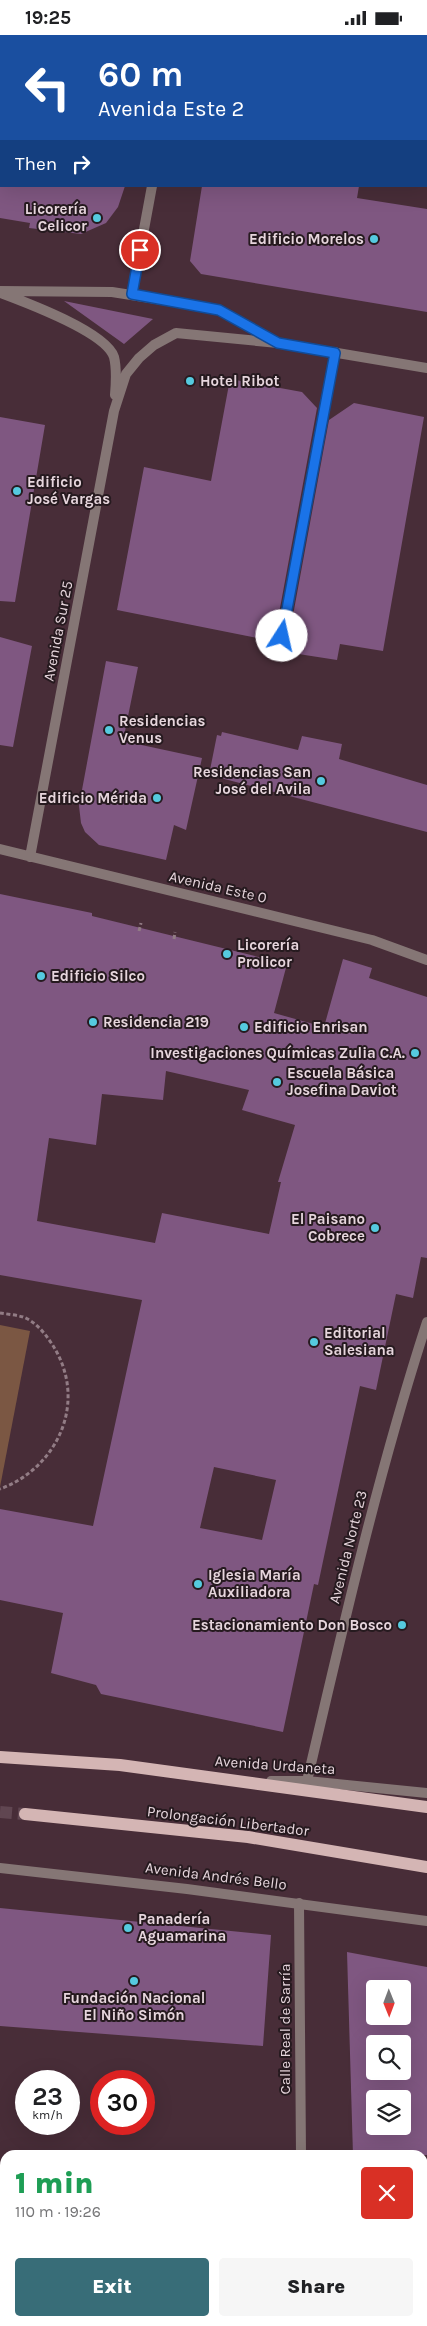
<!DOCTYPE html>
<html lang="en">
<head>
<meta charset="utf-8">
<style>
	:root { --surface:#fff; --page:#f6f6f6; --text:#202124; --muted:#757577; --accent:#386d78 }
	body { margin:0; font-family:Karla,sans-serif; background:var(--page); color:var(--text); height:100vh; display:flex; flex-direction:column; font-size:19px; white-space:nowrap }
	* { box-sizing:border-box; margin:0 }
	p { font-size:16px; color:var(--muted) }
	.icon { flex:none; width:28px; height:28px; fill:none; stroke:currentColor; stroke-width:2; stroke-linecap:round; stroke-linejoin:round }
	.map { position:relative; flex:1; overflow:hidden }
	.details { position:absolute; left:0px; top:2115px; width:428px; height:176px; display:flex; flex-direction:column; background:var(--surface); border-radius:15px 15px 0 0; box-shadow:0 5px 20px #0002 }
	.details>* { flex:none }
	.guide { position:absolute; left:0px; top:0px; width:428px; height:152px; box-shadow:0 5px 20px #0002; background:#1a4fa0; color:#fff; overflow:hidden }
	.needle { width:32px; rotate:179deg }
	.controls { position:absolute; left:366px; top:1945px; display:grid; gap:10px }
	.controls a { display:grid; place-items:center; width:45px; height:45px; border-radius:5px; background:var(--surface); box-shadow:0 5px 20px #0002; font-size:25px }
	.speed { position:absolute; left:15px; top:2035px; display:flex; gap:10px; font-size:25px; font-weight:700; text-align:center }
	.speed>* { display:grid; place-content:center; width:65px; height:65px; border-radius:50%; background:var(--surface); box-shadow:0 5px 20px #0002; line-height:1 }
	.speed small { font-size:12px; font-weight:400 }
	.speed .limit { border:8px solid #d22; background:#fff; color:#111 }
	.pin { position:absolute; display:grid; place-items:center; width:42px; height:42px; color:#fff; margin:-21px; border:2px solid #fff; border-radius:50%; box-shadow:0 1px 5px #0007 }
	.me { position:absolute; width:55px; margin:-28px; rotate:10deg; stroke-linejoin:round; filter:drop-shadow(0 0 4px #0008) }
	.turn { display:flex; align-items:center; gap:18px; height:105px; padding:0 15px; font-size:22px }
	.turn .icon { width:65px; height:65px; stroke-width:2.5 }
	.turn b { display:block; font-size:35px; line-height:42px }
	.then { display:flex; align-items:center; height:48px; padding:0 15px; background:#0003; gap:10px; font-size:19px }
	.round { display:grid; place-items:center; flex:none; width:52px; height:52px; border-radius:5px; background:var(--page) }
	.summary { display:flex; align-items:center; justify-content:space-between; height:85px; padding:0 15px }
	h1 { font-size:30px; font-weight:800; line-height:38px; color:#1e9e55 }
	.primary-button { display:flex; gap:10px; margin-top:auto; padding:10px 15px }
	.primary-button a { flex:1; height:58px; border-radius:5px; background:var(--accent); color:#fff; font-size:20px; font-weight:800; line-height:58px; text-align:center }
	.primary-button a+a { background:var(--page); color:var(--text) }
	.status { display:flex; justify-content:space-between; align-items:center; height:35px; padding:0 25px; background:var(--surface); direction:ltr }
	.status svg { height:14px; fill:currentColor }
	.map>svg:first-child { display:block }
	.green { fill:#7b5743 }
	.building { fill:#7f5781; fill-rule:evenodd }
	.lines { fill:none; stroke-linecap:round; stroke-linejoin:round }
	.primary-tunnel { stroke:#604651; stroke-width:12; stroke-dasharray:12 6; stroke-linecap:butt }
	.path { stroke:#927c85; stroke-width:3; stroke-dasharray:4 2.5; stroke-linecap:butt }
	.minor { stroke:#857675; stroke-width:10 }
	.tertiary { stroke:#857675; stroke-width:10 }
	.primary { stroke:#d4b5b4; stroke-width:12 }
	.route-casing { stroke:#114b97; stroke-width:12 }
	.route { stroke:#1a73e8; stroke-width:9 }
	.poi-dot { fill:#55cadf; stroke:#261a1f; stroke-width:2 }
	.labels { text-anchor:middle; stroke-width:4; stroke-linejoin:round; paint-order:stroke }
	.poi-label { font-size:15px; font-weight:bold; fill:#e7d6dd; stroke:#261a1f; text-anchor:start }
	.street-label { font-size:15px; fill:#e7d6dd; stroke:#261a1f }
</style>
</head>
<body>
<div class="status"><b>19:25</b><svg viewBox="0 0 49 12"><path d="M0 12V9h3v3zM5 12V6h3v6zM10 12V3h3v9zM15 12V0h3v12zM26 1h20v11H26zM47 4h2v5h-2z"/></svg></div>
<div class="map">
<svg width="427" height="2291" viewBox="0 0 427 2291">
	<rect width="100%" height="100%" fill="#482d38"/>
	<path class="green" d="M0 1290 30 1296 0 1452Z"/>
	<path class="building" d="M0 151H125L118 172 106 188 81 199 29 193 30 188 0 183Z
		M202 151H359L357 163 427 174V277L201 239 190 226Z
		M64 266 153 284 124 309Z
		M230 344 302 357 317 373 275 600 278 607 117 575 144 432 211 446Z
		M354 368 424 382 383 616 340 609 337 625 292 618 294 610 284 608 289 602 329 385Z
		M0 382 45 390 15 567 0 566Z
		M0 602 32 611 13 712 0 710Z
		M106 626 138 632 123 706 202 723 186 795 174 790 166 825 99 810 85 797 81 788 79 771Z
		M222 697 298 715 302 701 342 709 339 724 427 750V797L209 740 217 700 221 701Z
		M0 859 92 878V881L287 929 274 978 324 992 343 924 372 933 369 943 427 962V1223L421 1222 413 1263 396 1259 376 1355 360 1351 318 1550 314 1549 283 1697 101 1659 96 1650 51 1638 63 1578 0 1565V1474L93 1491 142 1265 0 1240ZM166 1036 249 1055 242 1075 295 1090 278 1147H281L269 1199 162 1178 155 1208 37 1186 49 1103 96 1110 102 1059 163 1065ZM214 1432 276 1445 262 1505 200 1493Z
		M0 1873 271 1900 263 2011 0 1991Z
		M347 1917 427 1932V2120H353ZM375 1954H402V1981H375ZM375 2009H402V2036H375ZM375 2064H402V2091H375Z"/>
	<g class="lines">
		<path class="primary-tunnel" d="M0 1777 25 1779"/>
		<path class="path" d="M139 896 141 888
			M174 904 175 897
			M0 1278C7 1279 16 1280 23 1282 37 1287 48 1302 55 1314 87 1369 57 1433 0 1454"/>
		<path class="minor" d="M179 1V0
			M0 256 112 257 182 268 219 275 278 308 427 333
			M1 258C25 267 106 297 114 322 117 334 116 348 115 360
			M132 259 152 151
			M282 601 335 317
			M0 814 372 905 427 925
			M30 822 114 376 126 339 139 323 154 310 176 298 278 308
			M271 1746H307L427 1758
			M307 1746C343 1592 378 1438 427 1287
			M299 1868 301 2120
			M302 2286V2291"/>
		<path class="tertiary" d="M0 1833 187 1854 427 1886"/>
		<path class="primary" d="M0 1722 120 1730 427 1772
			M25 1779 248 1802 427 1832"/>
	</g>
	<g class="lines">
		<defs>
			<path id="route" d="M140 215 132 259 219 275 278 308 335 318 282 601"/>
		</defs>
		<use href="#route" class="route-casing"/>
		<use href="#route" class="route"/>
	</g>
	<g class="poi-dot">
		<circle cx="97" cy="183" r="5"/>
		<circle cx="374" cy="204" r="5"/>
		<circle cx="190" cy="346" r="5"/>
		<circle cx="17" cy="456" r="5"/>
		<circle cx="109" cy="695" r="5"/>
		<circle cx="321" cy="746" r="5"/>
		<circle cx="157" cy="763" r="5"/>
		<circle cx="227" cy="919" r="5"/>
		<circle cx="41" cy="941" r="5"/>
		<circle cx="93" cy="987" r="5"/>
		<circle cx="244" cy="992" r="5"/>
		<circle cx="415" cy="1018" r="5"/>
		<circle cx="277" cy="1047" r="5"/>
		<circle cx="375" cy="1193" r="5"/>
		<circle cx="314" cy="1307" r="5"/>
		<circle cx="198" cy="1549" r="5"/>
		<circle cx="402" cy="1590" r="5"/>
		<circle cx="128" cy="1893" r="5"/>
		<circle cx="134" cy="1946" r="5"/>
	</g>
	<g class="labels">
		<g class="poi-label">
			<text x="87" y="179" text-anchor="end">Licorería<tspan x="87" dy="17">Celicor</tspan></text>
			<text x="364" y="209" text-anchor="end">Edificio Morelos</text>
			<text x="200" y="351">Hotel Ribot</text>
			<text x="27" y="452">Edificio<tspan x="27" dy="17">José Vargas</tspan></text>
			<text x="119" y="691">Residencias<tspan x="119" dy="17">Venus</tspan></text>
			<text x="311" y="742" text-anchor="end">Residencias San<tspan x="311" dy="17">José del Avila</tspan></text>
			<text x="147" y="768" text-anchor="end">Edificio Mérida</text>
			<text x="237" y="915">Licorería<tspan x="237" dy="17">Prolicor</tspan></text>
			<text x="51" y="946">Edificio Silco</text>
			<text x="103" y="992">Residencia 219</text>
			<text x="254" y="997">Edificio Enrisan</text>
			<text x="405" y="1023" text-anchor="end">Investigaciones Químicas Zulia C.A.</text>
			<text x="287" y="1043">Escuela Básica<tspan x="287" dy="17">Josefina Daviot</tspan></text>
			<text x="365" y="1189" text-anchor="end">El Paisano<tspan x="365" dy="17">Cobrece</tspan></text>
			<text x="324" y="1303">Editorial<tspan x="324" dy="17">Salesiana</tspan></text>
			<text x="208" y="1545">Iglesia María<tspan x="208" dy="17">Auxiliadora</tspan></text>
			<text x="392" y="1595" text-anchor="end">Estacionamiento Don Bosco</text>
			<text x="138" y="1889">Panadería<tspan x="138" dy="17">Aguamarina</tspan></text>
			<text x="134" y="1968" text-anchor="middle">Fundación Nacional<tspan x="134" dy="17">El Niño Simón</tspan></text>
		</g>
		<g class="street-label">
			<text transform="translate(58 596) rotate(-79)" y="5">Avenida Sur 25</text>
			<text transform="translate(218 852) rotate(13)" y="5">Avenida Este 0</text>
			<text transform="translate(348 1512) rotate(-76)" y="5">Avenida Norte 23</text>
			<text transform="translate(275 1730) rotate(4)" y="5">Avenida Urdaneta</text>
			<text transform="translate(228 1786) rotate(7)" y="5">Prolongación Libertador</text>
			<text transform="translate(216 1841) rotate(7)" y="5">Avenida Andrés Bello</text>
			<text transform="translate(285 1994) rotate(-90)" y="5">Calle Real de Sarría</text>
		</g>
	</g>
</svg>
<div class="controls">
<a><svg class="needle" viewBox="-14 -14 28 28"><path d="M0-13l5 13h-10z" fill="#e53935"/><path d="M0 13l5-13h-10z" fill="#757577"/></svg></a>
<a><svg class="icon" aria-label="search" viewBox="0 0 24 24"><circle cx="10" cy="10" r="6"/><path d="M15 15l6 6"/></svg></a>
<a><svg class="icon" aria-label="layers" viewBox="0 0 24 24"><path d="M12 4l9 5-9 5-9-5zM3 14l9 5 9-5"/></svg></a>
</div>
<div class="speed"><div>23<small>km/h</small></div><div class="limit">30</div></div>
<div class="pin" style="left:140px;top:215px;background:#d93025"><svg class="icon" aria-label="arrive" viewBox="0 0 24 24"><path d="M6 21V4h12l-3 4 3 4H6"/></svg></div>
<svg class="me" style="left:282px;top:601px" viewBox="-20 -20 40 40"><circle r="19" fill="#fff"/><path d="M0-13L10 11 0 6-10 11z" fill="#1a73e8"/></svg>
<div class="guide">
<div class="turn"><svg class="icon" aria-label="left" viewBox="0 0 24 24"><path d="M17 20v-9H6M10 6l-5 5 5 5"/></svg><div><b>60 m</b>Avenida Este 2</div></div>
<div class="then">Then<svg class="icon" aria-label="right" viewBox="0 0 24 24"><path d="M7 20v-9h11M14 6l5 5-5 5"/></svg></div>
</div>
<section class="details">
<div class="summary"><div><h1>1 min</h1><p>110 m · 19:26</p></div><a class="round" style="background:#d93025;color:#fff"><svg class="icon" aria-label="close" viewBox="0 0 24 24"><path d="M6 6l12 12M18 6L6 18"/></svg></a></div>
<div class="primary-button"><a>Exit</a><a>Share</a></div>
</section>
</div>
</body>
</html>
